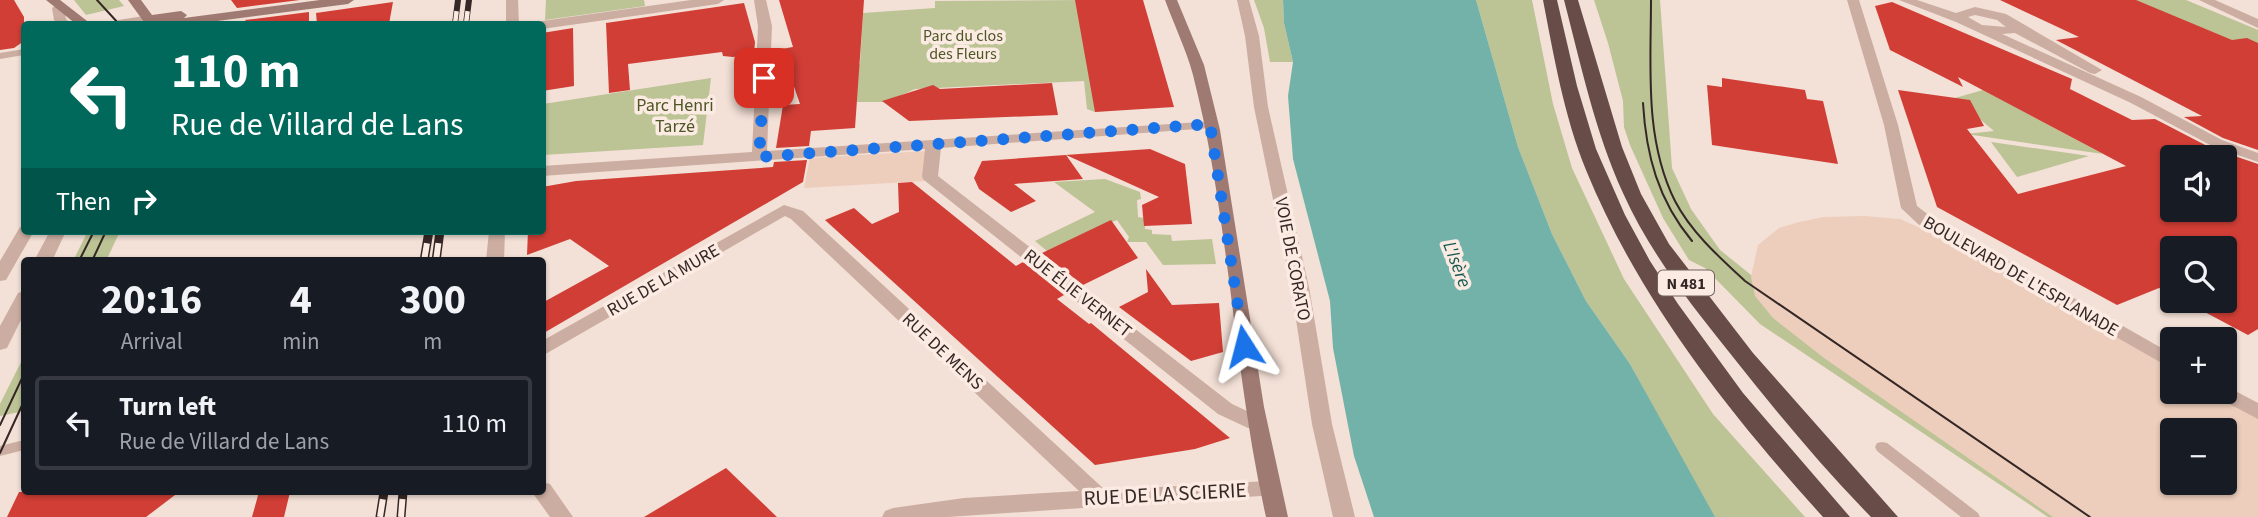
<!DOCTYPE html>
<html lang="en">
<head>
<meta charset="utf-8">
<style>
	:root { --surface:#171b24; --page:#242831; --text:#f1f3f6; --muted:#9ea1a6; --line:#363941 }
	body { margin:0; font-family:"Source Sans 3",sans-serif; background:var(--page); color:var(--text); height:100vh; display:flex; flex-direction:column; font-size:26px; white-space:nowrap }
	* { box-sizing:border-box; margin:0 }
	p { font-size:23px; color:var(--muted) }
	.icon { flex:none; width:38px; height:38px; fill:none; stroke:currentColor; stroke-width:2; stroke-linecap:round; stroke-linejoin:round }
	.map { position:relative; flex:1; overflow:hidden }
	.panel { position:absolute; left:21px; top:257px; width:525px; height:238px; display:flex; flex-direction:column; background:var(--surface); border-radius:7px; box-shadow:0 2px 5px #0004 }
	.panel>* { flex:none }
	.banner { position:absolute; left:21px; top:21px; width:525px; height:214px; border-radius:7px; box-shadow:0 2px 5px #0004; background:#00695c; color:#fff; overflow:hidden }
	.tools { position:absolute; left:2160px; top:145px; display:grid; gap:14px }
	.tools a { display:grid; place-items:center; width:77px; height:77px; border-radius:7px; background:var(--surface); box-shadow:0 2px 5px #0004; font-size:35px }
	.pin { position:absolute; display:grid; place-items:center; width:60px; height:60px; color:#fff; margin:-30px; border-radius:14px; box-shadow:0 4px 10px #0006 }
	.me { position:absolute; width:77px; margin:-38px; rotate:351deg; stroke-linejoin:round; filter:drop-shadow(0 0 5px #0008) }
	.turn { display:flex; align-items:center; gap:24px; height:147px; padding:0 35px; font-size:32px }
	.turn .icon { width:91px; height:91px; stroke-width:2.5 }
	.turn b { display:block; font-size:49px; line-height:60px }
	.then { display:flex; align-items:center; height:66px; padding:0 35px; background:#0003; gap:14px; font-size:26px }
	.eta { display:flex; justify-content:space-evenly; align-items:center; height:119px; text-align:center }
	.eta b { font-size:42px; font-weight:700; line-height:49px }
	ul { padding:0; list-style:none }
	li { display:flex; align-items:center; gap:21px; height:94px; margin:0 14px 10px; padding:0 21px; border:4px solid var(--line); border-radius:7px }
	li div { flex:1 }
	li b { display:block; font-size:26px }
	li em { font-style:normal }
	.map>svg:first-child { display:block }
	.green { fill:#bcc395 }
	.plaza { fill:#edcebc; fill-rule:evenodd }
	.water { fill:#73b2a9 }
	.building { fill:#d13e36; fill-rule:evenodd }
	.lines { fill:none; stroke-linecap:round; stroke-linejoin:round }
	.service { fill:#ccada1; fill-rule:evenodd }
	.minor { fill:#ccada1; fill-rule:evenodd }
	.tertiary { fill:#ccada1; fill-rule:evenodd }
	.secondary { fill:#9f7a73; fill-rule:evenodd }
	.trunk { fill:#684c48; fill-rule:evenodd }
	.tram { stroke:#352725; stroke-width:2 }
	.rail-far1-casing { stroke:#352725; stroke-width:6 }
	.rail-casing { stroke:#352725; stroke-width:9 }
	.rail-far1 { stroke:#fbebe3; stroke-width:4.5; stroke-dasharray:13; stroke-linecap:butt }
	.rail { stroke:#fbebe3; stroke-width:6; stroke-dasharray:18; stroke-linecap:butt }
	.route { stroke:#1a73e8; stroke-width:12; stroke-dasharray:0 21.6 }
	.labels { text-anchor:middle; stroke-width:7; stroke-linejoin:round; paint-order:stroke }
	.far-park-label { font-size:16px; fill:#4e5626; stroke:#fbebe3 }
	.shield { fill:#fbebe3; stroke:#70625e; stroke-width:2 }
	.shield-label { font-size:16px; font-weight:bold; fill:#352725 }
	.park-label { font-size:18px; fill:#4e5626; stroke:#fbebe3 }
	.street-label { font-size:18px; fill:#352725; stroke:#fbebe3 }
	.water-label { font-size:19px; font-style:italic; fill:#175a52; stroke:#fbebe3 }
	.near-street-label { font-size:21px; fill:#352725; stroke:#fbebe3 }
</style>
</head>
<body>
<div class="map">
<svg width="2258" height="517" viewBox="0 0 2258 517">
	<rect width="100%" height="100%" fill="#f3e0d6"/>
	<path class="green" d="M74 0H119L124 6 86 15Z
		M546 0H644L645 6 545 20Z
		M1086 0 1115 110 1095 112 1087 109 1084 81 915 89 886 102H857L853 64H860L863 13 935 8V1Z
		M1254 0H1283L1284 23 1293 62H1270L1264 28Z
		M1476 0H1532L1553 104 1572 168 1624 279 1713 414 1805 517H1715L1709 509 1630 364 1586 301 1552 234 1518 147Z
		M1594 0H1660L1672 168 1691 209 1720 250 1791 307 2105 517H2048L1760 324 1705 268 1689 260 1663 218 1630 145 1624 127 1623 101 1608 43Z
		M2096 0H2186L2258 30V77Z
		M711 78 703 145 543 155V104Z
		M1983 90 2103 154 1966 134 1994 131 1955 98Z
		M1991 142 2089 156 2017 177Z
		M1105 179 1140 192 1141 199 1137 200 1138 217 1144 218 1145 229 1152 230V234L1171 235 1172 241 1212 239 1216 264 1163 265 1146 242H1127L1129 237 1117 220 1047 251 1035 241 1095 212 1054 182Z
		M88 231H120L106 261H73Z
		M24 356V411L0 416V404Z"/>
	<path class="plaza" d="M926 151 925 181 804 188 810 158Z
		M1864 216 1900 219 1945 239 2172 369V392H2212L2258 418V517H2053L1824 358 1773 318 1755 296 1751 277 1758 245 1779 228 1799 222 1824 217ZM2172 430H2224V483H2172Z"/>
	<path class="water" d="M1283 0H1476L1518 147 1552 234 1586 301 1630 364 1715 517H1374L1354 456 1333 348 1330 301 1293 159 1288 96 1293 62 1284 23Z"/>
	<path class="building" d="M0 0H14L24 17V41L14 48 0 50Z
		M231 0H300L237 8Z
		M779 0H864L855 128 811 131 809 146 776 148 783 105 800 104 781 49 793 47Z
		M1075 0H1143L1174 107 1095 112Z
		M2000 0H2136L2232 40 2247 38 2258 43V150L2223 138 2184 117 2202 116 2056 40 2079 37Z
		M393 2 389 24H317L316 13Z
		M1892 2 2072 79 2070 89 2132 120 2155 119 2211 148 2258 164V329L2248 335 2184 301H2224V248H2172V294L2159 288 2117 305 1937 207 1898 90 1970 100 1984 126 1967 129 2018 194 2126 166 1958 77 1963 87 1890 50 1875 6ZM2172 158H2224V210H2172Z
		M744 3 755 42 754 54 733 57 723 56 722 52 628 64 630 90 609 93 606 23Z
		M309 12V24H248L245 20Z
		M573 28 574 86 542 91V33Z
		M1722 78 1805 90 1807 99 1823 101 1838 164 1712 145 1707 85 1722 87Z
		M1052 83 1058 115 909 121 882 101 933 85 940 89Z
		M1150 149 1185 164 1192 224 1144 226 1142 205 1159 197 1066 155 1083 179 1014 184 1036 201 1011 212 979 189 974 178 982 161Z
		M807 160 803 182 542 334V303L609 266 570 239 527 255 528 231H542V187L576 181 773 167 774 162Z
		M912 182 1016 266 1023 262 1064 295 1057 299 1089 324 1091 323 1230 438 1195 449 1095 465 825 220 854 208 872 224 899 212 898 183Z
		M1111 220 1138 258 1083 285 1042 253Z
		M1146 269 1172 305 1219 303 1223 352 1191 361 1119 307 1148 292Z
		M726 468 777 517H644Z
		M19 492H179L146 517H7Z
		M259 492H290L284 517H252Z"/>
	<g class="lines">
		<path class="service" d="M24 49V55L0 59V53Z
			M24 440V450L0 456V446Z
			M1882 442 1887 443 1978 513 1980 517H1961L1877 451 1875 447 1877 443Z"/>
		<path class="minor" d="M506 0H518L519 24H506Z
			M691 0H724L718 4 542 29V24H536L542 21Z
			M754 0H766L772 26 767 151 1215 121 1217 124 1210 128 941 148 938 176 1232 404 1262 418 1265 423 1262 428H1248L1218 414 924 180 922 177 925 149 542 176V166L752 152 758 26Z
			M1847 0H1859L1898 125 1917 206 1930 216 2172 354V369L1918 224 1901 208 1884 125Z
			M784 205 803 211 1105 490 1269 481 1277 483 1280 489 1277 495 948 517H882L885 511 893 508 964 498 1079 491 791 219 785 216 542 356V341Z
			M489 231H505L504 261H486Z
			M2224 385 2258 403V419L2216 397 2213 392H2224Z
			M542 482 550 484 573 517H550L532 492H542Z"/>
		<path class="tertiary" d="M1237 0H1249L1259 36 1268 107 1309 287 1332 424 1355 517H1333L1312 424 1291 287 1254 107 1245 36Z
			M1899 0H1917L1956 13 1975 7 2006 14 2102 70 2095 74 2090 73 2015 33 2002 34 2141 97 2222 140 2258 153V162L2212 146 2131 103 1956 22ZM1975 15 1997 20 2006 27 1982 25 1968 17Z
			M2199 0H2215L2258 19V28Z
			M58 4 64 8 66 19 71 24H58L54 20 52 8Z
			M149 15 154 16 159 24H112L119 20Z
			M24 226V231H34L6 280 0 281V261L20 227Z
			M50 231H66L52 261H34Z
			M24 291V314L7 348 0 350V326L18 293Z"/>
		<path class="secondary" d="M46 0H60L91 24H76Z
			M128 0H141L152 15 181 11 187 15 184 18 320 0H354L348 4 194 24H163L167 21 144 22Z
			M1165 0H1177L1204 65 1220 130 1264 407 1288 517H1266C1233 371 1230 220 1193 75 1186 49 1174 25 1165 0Z"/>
		<path class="trunk" d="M1543 0H1557L1577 86 1596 149 1625 215 1650 261 1678 304 1743 393 1850 517H1823C1730 414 1639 300 1586 170 1564 116 1554 57 1543 0Z
			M1564 0H1578L1622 147 1641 194 1669 244 1753 353 1898 517H1871C1820 465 1774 409 1729 352 1689 302 1649 251 1623 193 1595 132 1581 65 1564 0Z"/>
		<path class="tram" d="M97 0 119 24
			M1651 0C1651 66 1644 139 1675 201 1691 232 1719 257 1745 281L2090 517
			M1643 103C1646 155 1658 200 1692 241
			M79 261 94 231
			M92 261 106 231
			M0 425 24 374
			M0 453 24 401"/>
		<defs>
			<path id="rail-far1" d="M455 24 458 0
				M466 24 469 0"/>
			<path id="rail" d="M424 261 429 231
				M436 261 440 231
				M380 517 384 492
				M401 517 403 492"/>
		</defs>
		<use href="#rail-far1" class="rail-far1-casing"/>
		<use href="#rail" class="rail-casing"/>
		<use href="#rail-far1" class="rail-far1"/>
		<use href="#rail" class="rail"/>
	</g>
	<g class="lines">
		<path class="route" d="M764 78 759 157 1210 124 1244 346"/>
	</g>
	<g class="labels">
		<g class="far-park-label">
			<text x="963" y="41">Parc du clos<tspan x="963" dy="18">des Fleurs</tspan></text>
		</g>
		<rect class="shield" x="1658" y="270.5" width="56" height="25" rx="5"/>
		<g class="shield-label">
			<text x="1686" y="289">N 481</text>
		</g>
		<g class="park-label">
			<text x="675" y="111">Parc Henri<tspan x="675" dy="21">Tarzé</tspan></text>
		</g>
		<g class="street-label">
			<text transform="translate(1293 259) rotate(79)" y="6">VOIE DE CORATO</text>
			<text transform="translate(2021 276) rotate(30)" y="6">BOULEVARD DE L'ESPLANADE</text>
			<text transform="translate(663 280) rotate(-30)" y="6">RUE DE LA MURE</text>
			<text transform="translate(1078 293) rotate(38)" y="6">RUE ÉLIE VERNET</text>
			<text transform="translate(943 351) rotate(43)" y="6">RUE DE MENS</text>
		</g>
		<g class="water-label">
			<text transform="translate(1458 264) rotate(69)" y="7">L'Isère</text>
		</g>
		<g class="near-street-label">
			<text transform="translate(1165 494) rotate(-3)" y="7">RUE DE LA SCIERIE</text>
		</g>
	</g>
</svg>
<div class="tools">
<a><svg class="icon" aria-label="sound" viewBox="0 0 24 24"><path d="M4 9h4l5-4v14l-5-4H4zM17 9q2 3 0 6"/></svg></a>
<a><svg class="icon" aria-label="search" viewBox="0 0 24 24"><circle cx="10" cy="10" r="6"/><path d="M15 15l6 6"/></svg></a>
<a>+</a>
<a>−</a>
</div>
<div class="pin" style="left:764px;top:78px;background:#d93025"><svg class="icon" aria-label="arrive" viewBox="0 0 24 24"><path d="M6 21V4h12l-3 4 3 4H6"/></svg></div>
<svg class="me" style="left:1244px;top:346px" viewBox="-20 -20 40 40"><path d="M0-17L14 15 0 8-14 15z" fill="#1a73e8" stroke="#fff" stroke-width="4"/></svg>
<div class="banner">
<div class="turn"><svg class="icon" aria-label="left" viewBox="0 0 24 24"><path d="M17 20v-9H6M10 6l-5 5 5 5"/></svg><div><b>110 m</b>Rue de Villard de Lans</div></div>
<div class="then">Then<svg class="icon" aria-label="right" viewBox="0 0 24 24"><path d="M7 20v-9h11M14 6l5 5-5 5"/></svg></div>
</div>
<section class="panel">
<div class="eta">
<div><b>20:16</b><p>Arrival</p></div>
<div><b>4</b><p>min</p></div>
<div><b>300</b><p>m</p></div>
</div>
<ul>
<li><svg class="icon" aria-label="left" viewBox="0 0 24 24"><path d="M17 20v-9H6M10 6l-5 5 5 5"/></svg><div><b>Turn left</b><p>Rue de Villard de Lans</p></div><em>110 m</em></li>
</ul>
</section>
</div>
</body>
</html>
